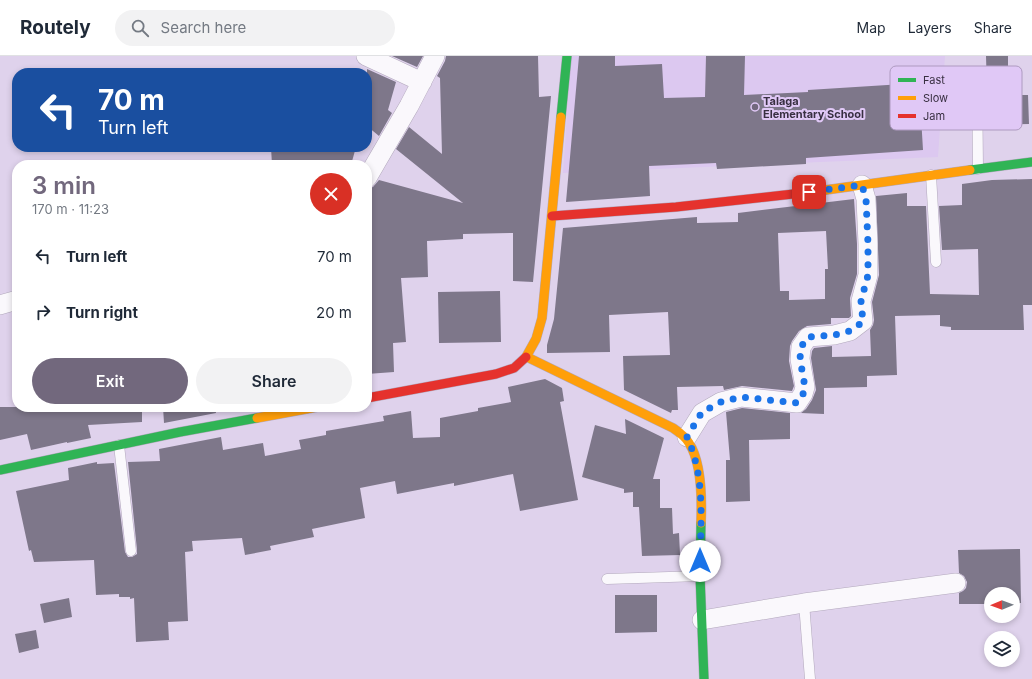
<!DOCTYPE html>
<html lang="en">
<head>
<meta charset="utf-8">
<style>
	:root { --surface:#fff; --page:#f2f2f3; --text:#1f2937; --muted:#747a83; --line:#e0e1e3; --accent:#72687d }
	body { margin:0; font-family:Inter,sans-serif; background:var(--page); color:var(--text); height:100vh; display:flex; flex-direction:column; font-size:15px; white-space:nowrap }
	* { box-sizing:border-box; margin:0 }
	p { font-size:13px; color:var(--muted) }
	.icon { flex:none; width:22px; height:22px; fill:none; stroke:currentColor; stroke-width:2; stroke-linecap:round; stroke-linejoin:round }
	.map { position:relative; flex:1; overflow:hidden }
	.drawer { position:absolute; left:12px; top:104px; width:360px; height:252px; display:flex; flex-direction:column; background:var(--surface); border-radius:16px; box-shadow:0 2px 6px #0003 }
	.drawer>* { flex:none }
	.banner { position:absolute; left:12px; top:12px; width:360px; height:84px; border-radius:16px; box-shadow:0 2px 6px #0003; background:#1a4fa0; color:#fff; overflow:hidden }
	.needle { width:26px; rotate:269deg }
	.tools { position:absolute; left:984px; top:531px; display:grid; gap:8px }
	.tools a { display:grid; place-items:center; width:36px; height:36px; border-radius:50%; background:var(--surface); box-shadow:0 2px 6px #0003; font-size:20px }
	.pin { position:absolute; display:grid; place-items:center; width:34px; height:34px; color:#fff; margin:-17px; border-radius:8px; box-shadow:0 2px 6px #0006 }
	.me { position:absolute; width:44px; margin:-22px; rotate:0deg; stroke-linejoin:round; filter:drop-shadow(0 0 3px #0008) }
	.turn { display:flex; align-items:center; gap:14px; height:84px; padding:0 20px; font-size:18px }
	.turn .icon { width:52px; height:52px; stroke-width:2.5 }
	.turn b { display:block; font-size:28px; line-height:34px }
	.round { display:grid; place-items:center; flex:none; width:42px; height:42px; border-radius:21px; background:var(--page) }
	.head { display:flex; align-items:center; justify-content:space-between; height:68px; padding:0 20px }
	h1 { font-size:24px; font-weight:600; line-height:30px; color:var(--accent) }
	.button { display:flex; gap:8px; margin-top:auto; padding:8px 20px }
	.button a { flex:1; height:46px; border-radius:24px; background:var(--accent); color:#fff; font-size:16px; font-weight:600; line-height:46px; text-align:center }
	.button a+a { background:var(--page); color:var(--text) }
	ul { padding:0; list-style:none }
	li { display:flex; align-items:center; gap:12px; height:56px; padding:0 20px }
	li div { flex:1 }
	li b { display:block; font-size:15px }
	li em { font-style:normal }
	header { display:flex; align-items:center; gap:24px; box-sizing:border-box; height:56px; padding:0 20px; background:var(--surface); border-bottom:1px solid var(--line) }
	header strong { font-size:19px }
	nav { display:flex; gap:22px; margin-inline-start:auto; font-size:14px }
	.search { width:280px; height:36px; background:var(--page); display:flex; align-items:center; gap:10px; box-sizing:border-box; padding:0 14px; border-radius:22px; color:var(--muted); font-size:15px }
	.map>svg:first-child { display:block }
	.built { fill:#dcc8f0 }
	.building { fill:#7e778a; fill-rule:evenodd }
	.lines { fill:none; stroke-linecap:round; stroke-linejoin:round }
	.lane-casing { stroke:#b2a8bc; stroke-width:11 }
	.street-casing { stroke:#b2a8bc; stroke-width:20 }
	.fast-casing { stroke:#b2a8bc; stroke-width:10 }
	.slow-casing { stroke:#b2a8bc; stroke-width:10 }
	.jam-casing { stroke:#b2a8bc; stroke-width:10 }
	.lane { stroke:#faf8fc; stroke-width:10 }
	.street { stroke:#faf8fc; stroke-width:19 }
	.fast { stroke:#30b455; stroke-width:9 }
	.slow { stroke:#ff9f0a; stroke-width:9 }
	.jam { stroke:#e5322d; stroke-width:9 }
	.route { stroke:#1a73e8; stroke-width:7; stroke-dasharray:0 12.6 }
	.poi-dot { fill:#72687d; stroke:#e0c8f6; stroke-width:1.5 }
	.labels { text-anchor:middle; stroke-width:4; stroke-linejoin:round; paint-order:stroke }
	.poi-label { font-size:11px; font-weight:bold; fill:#382f41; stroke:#e0c8f6; text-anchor:start }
	.key { fill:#e0c8f6; stroke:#ae9ac0; stroke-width:1 }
	.key-label { font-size:11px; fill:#382f41 }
</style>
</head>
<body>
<header>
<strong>Routely</strong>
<div class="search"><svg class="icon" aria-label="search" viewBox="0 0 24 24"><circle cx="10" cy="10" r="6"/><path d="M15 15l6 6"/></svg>Search here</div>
<nav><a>Map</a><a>Layers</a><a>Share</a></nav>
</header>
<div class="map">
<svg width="1032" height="623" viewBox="0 0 1032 623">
	<rect width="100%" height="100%" fill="#dfd2ec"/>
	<path class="built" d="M571 0H945L938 101 563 117Z"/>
	<path class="building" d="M392 0H423L417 11Z
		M446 0H538L539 41 551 40 533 226 513 225V177L463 178V183L427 185 428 221 401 222 406 286 393 287 394 316 367 318V133L373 131 379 124 463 147 396 93 409 71 442 98 440 22 437 20 445 5Z
		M579 0H615V10L662 8 664 42 705 41 706 0H745L744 39 808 36V34L919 27 923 94 806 102V108L717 113 716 107 649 110 650 140 566 146Z
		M986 0H1008V13L1021 12 1022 39H1028L1029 68 988 69Z
		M367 13 396 26 388 54 392 57 379 80 367 70Z
		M271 91H356L351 109H272Z
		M1032 123V249H1023L1024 274H951V271L940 270V259L895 260 897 319 867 320V331L824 332V358L801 357 806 353 812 344 816 334 811 302 812 295 814 292 832 290V301L871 300 870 274 873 269 874 264 872 246 879 219 876 140 907 137V150H926L930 238 979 239 978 193 942 194 939 150 962 149V128L992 124Z
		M854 143 857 188V218L850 242 851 260 849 262H831V268L807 270 799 275 792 285 790 290 789 305 794 330 792 335 742 330 724 334 723 330 677 331 678 354H672L671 357 624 334 623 300 670 299 668 256 609 259 610 296 547 297V289L554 263 563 172 697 161V167L738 166V157ZM826 175 828 213H825V243L789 244V235H780L778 177Z
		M500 235 501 286 439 287 438 236Z
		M545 323 562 332 564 345 560 346 578 444 520 455 513 418 454 430V427L397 438 395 425 360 432 365 462 312 473 314 481 270 490 271 494 245 499 242 482 192 485 193 495 185 496 188 565 168 566 169 584 136 586 134 542 130 543V541H119V538L96 539 94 504 34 506 31 494 29 495 16 435 69 424 68 412 97 406V408L114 407 125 496 128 501H132L137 498V494L128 406 160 405 159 393 221 381 223 394 263 387 265 400 301 393 299 384 326 379V375L384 365 383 360 411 355 413 382 440 381V362L478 355V352L511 346 508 331Z
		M0 351H142V366L88 369 91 382 67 387V386L31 394 27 378 0 384Z
		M163 351H215L216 357 164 367Z
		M742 352 790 357V383L749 384 750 445 726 446V404H730L726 356Z
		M625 363 664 382 653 423H660V452H672L673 478 679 477 680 499 642 500 639 451H633V436L624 437V433L582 421 595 369 626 378Z
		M1020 493 1021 547H1013V538H991V548H959V537L963 535 966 532 967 526 964 520 959 517 958 494Z
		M615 539H657V576L615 577Z
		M69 542 72 561 44 567 40 548Z
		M36 574 39 592 19 597 15 578Z"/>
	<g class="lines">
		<defs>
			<path id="lane" d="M977 17 978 113
				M931 119 936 206
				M119 389 131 495
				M607 523 700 520
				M804 547 810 623"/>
			<path id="street" d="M366 0 422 26
				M367 122 409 50 435 0
				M0 249 17 244
				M687 381 702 357 721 346 741 341 797 347 803 338 805 331 800 303 801 291 808 281 834 279 850 275 863 265 861 245 868 219V188L866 143 862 129
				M702 564 804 547 956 527"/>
			<path id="fast" d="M561 61 567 0
				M970 114 1032 106
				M0 414 180 376 257 362
				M701 467 700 519 704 623"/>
			<path id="slow" d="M811 136 970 114
				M526 301 536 283 542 262 561 61
				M527 301 673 372C679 376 685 380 689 387 702 407 702 443 701 467
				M257 362 317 351"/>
			<path id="jam" d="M552 160 676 151 811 136
				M367 342 496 318 514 312 526 301"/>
		</defs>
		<use href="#lane" class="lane-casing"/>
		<use href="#street" class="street-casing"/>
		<use href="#fast" class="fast-casing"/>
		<use href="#slow" class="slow-casing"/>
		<use href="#jam" class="jam-casing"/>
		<use href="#lane" class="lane"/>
		<use href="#street" class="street"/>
		<use href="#fast" class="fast"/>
		<use href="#slow" class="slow"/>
		<use href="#jam" class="jam"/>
	</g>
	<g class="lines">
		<path class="route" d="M700 505C701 463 705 420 687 381L702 356 721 346 741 341 797 347 803 338 805 331 800 303 801 291 808 281 834 279 850 275 863 266 861 245 868 219V188L866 143 862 129 809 136"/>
	</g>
	<circle class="poi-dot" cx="755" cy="51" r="4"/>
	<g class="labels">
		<g class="poi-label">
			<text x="763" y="49">Talaga<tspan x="763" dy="13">Elementary School</tspan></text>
		</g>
	</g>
	<rect x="890" y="10" width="132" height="64" rx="6" class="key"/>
	<rect x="898" y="22" width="18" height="4" fill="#30b455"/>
	<rect x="898" y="40" width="18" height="4" fill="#ff9f0a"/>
	<rect x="898" y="58" width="18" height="4" fill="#e5322d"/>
	<g class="key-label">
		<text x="923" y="28">Fast</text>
		<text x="923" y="46">Slow</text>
		<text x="923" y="64">Jam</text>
	</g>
</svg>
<div class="tools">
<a><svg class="needle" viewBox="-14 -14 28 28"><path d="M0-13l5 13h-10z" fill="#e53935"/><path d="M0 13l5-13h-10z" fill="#747a83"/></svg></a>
<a><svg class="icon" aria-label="layers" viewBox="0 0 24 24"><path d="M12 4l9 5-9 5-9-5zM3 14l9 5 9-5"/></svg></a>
</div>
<div class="pin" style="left:809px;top:136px;background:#d93025"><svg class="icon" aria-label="arrive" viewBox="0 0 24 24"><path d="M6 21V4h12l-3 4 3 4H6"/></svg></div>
<svg class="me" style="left:700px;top:505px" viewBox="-20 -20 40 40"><circle r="19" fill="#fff"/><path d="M0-13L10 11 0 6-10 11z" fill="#1a73e8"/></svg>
<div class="banner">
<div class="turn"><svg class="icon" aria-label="left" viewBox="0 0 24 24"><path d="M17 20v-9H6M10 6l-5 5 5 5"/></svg><div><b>70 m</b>Turn left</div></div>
</div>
<section class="drawer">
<div class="head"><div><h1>3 min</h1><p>170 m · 11:23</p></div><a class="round" style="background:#d93025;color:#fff"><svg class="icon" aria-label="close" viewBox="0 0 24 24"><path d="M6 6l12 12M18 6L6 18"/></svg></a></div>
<ul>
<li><svg class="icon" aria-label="left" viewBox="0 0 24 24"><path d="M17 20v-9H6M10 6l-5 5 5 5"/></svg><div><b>Turn left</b></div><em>70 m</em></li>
<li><svg class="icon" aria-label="right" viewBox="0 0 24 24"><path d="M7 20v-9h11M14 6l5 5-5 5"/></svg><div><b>Turn right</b></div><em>20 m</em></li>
</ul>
<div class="button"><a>Exit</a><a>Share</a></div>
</section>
</div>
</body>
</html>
